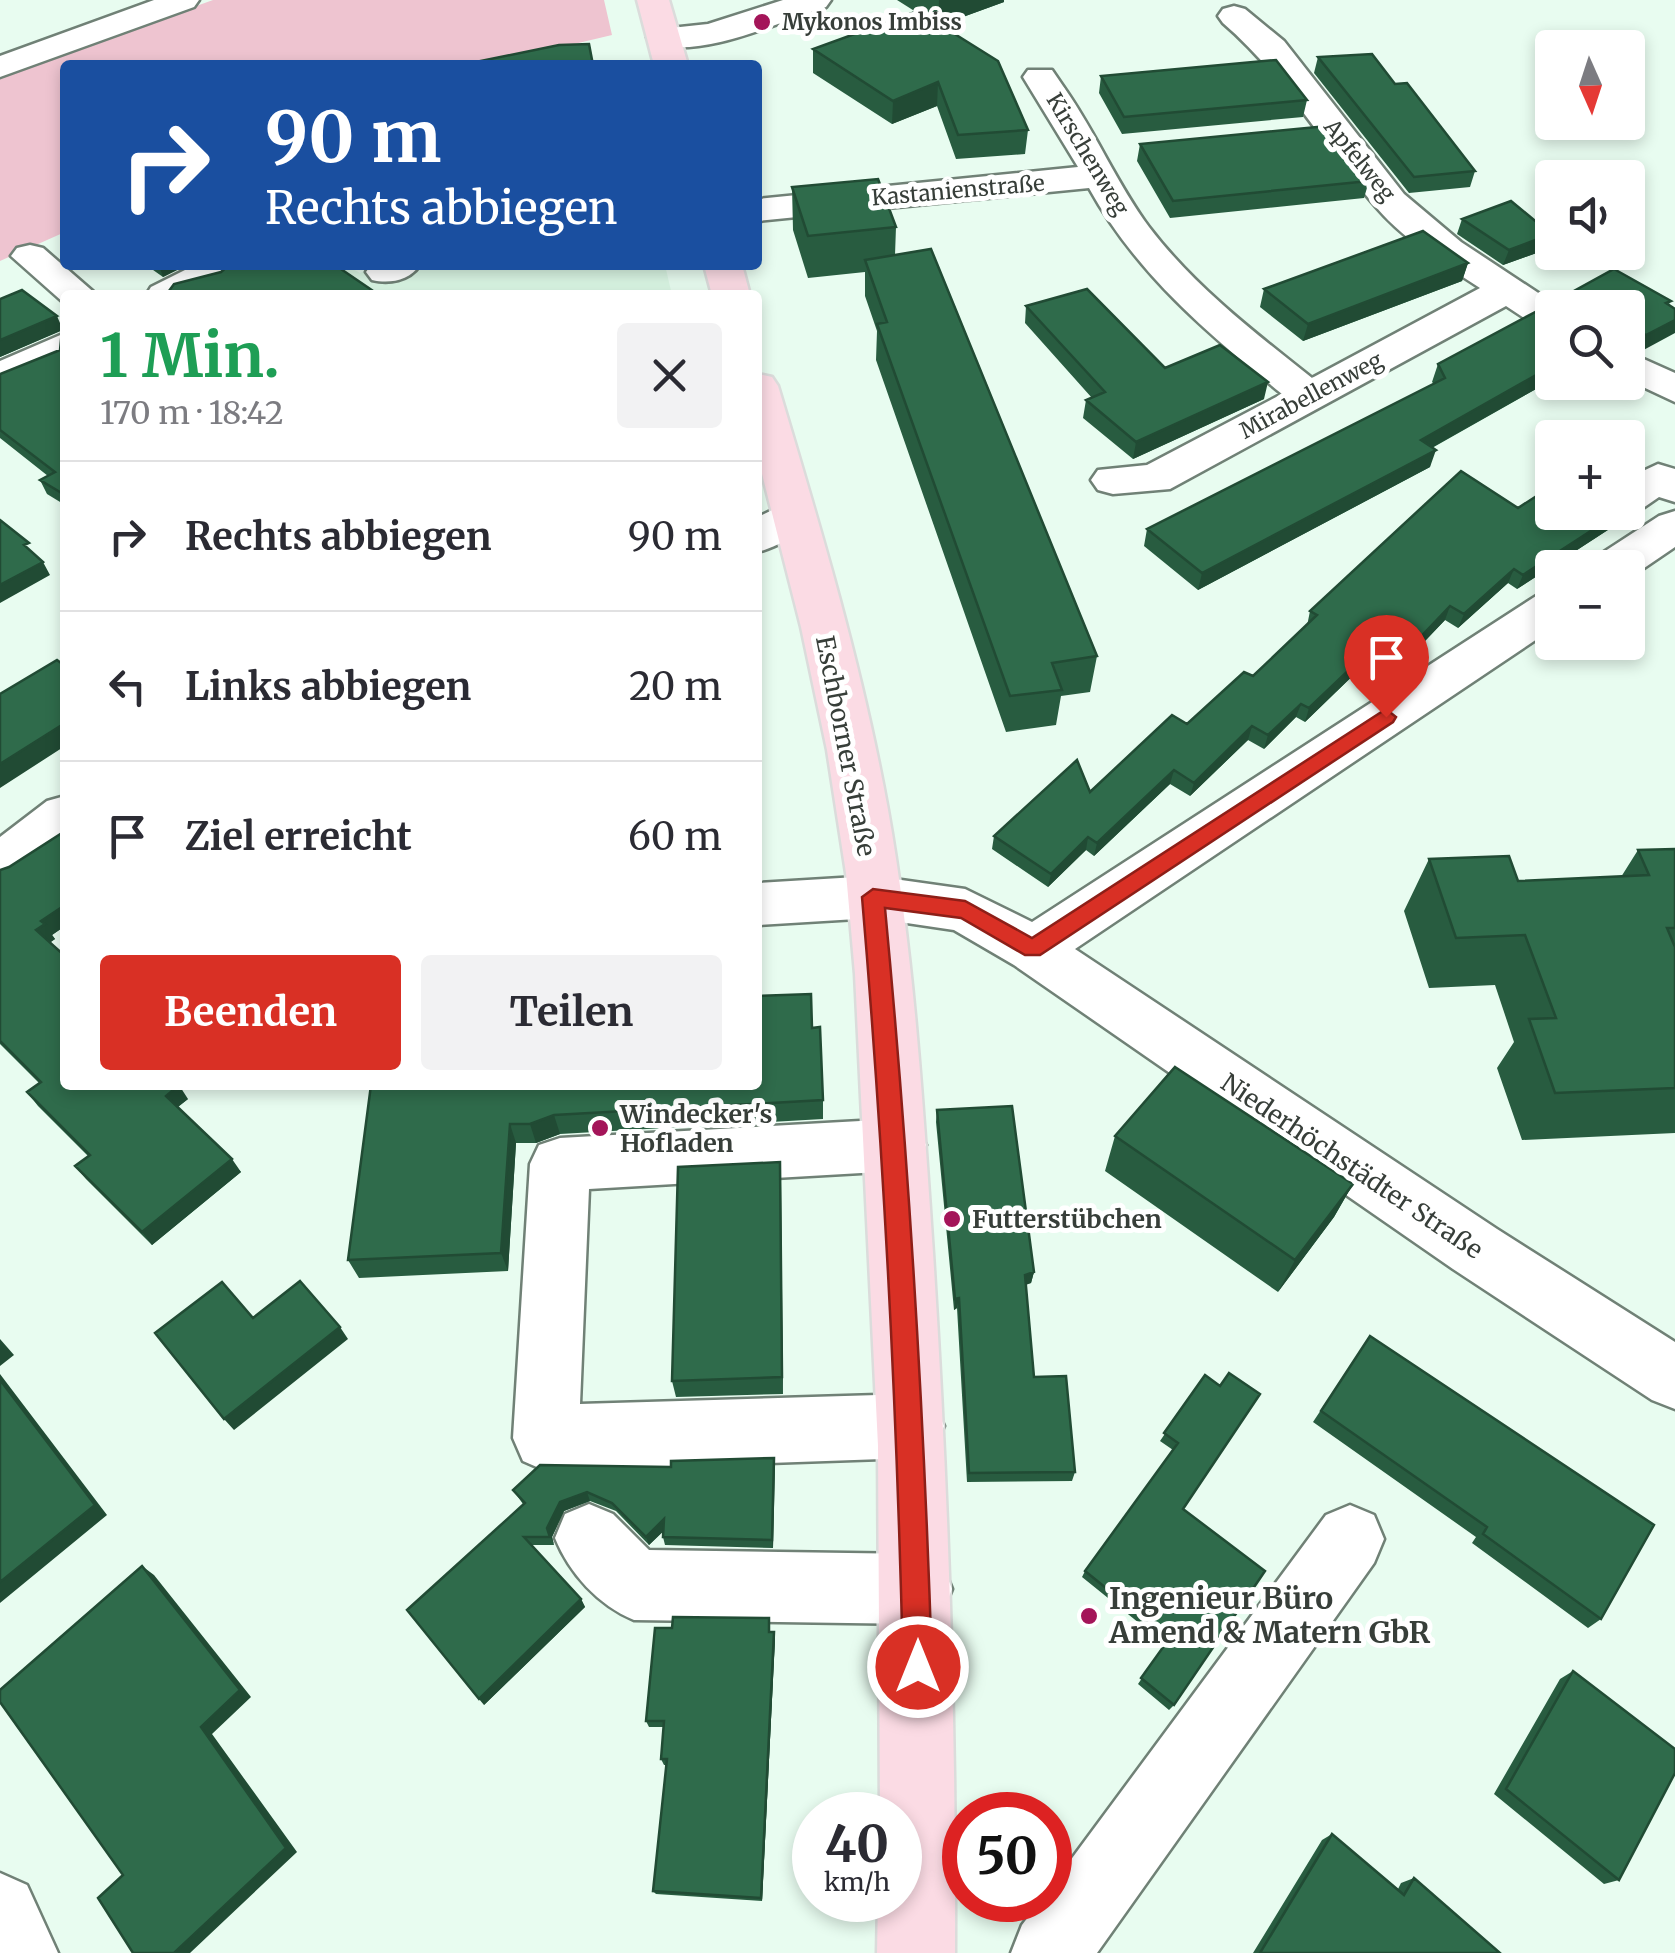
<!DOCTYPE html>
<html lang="de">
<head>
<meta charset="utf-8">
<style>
	:root { --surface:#fff; --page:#f2f2f3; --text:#2b2b33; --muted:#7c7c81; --line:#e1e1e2; --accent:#d93025 }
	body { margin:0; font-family:Merriweather,serif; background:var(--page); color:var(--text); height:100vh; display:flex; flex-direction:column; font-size:38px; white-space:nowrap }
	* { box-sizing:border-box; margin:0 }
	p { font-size:32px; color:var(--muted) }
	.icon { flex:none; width:55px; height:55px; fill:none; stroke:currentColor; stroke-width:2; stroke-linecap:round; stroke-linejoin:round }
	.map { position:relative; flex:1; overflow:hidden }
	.details { position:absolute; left:60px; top:290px; width:702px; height:800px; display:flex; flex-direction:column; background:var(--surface); border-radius:10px; box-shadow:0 5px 15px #0003 }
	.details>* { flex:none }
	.top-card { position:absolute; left:60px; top:60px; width:702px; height:210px; border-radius:10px; box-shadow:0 5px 15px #0003; background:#1a4fa0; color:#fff; overflow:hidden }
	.needle { width:65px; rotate:177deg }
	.tools { position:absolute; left:1535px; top:30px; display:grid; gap:20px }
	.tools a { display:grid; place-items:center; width:110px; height:110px; border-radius:10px; background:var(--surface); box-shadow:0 5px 15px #0003; font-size:50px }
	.speed { position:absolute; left:792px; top:1792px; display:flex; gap:20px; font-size:50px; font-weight:700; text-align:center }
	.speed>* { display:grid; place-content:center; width:130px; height:130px; border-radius:50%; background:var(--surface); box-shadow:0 5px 15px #0003; line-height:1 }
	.speed small { font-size:25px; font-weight:400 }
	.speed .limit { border:15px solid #d22; background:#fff; color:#111 }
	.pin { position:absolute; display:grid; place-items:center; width:85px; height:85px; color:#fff; margin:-102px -42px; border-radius:50% 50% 50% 0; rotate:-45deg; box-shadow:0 0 10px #0007 }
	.pin .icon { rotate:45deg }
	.me { position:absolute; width:110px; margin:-55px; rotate:0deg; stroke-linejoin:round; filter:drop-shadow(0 0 8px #0008) }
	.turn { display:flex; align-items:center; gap:35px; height:210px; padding:0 40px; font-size:45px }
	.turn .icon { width:130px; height:130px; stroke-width:2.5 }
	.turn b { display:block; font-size:70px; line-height:85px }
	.round { display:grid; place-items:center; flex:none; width:105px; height:105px; border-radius:10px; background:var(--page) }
	.summary { display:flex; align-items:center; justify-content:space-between; height:170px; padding:0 40px }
	h1 { font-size:60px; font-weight:700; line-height:75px; color:#1e9e55 }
	.primary-button { display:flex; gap:20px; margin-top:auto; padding:20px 40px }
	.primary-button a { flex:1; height:115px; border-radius:10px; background:var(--accent); color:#fff; font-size:40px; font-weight:700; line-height:115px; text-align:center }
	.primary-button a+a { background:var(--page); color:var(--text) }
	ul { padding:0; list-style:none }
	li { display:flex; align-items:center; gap:30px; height:150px; padding:0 40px; border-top:2px solid var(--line) }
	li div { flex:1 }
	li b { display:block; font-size:38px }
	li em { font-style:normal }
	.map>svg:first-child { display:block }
	.built { fill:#daf6e4 }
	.green { fill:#eec4d0 }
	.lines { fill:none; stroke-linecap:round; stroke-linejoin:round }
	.minor-casing { stroke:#708176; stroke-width:5 }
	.major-casing { stroke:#dbdcdb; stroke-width:5 }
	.minor { fill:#fff; fill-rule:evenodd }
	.major { fill:#fbdbe4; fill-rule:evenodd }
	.wall { fill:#285c40 }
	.shaded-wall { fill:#214b34 }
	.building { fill:#2f6b4b; stroke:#214b34; stroke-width:2.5 }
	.route { fill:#d93025; stroke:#8d1f18; stroke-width:2.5 }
	.poi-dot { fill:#a41559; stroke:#fff; stroke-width:4 }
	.labels { text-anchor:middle; stroke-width:10; stroke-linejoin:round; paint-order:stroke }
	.far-poi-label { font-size:22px; font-weight:bold; fill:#373e39; stroke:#fff; text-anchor:start }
	.far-street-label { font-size:22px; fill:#373e39; stroke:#fff }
	.street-label { font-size:25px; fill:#373e39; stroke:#fff }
	.poi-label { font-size:25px; font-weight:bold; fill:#373e39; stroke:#fff; text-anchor:start }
	.near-poi-label { font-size:30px; font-weight:bold; fill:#373e39; stroke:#fff; text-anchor:start }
</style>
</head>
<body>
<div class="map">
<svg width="1675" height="1953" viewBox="0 0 1675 1953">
	<rect width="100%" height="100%" fill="#e8fcf0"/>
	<path class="built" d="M248 265H346L360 273 379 265H665L672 295H188Z"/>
	<path class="green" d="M213 0H604L612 35 486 65H65V232L0 261V77Z"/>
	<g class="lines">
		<defs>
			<path id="minor" d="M154 0H199L194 7 0 77V56Z
				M783 0H831L826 7C774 23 707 58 652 44L647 37 652 30 708 24Z
				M1234 6 1245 9 1284 41 1404 194 1461 242 1561 308H1552V331L1538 327 1506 306 1170 489 1113 494 1098 490 1091 480 1098 470 1147 465 1282 394C1207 333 1136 273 1089 188L758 221V199L1078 167 1023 77 1028 70H1052L1065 89C1096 133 1117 184 1149 227 1194 286 1254 332 1312 378L1480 288C1445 265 1404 240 1376 207 1323 146 1285 76 1223 23L1218 16 1223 9Z
				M30 245 43 248 97 295H65L64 303 11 256 17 248Z
				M195 265H244C223 296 179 295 146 295L151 287Z
				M371 265H420C409 281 389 284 372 280L366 272Z
				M65 333V360L0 389V361Z
				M1628 352 1675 373V402L1628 380Z
				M1658 464 1675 469V502L1659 497 1643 508 1628 512V478Z
				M793 500 809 504 815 514C803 533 779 546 758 552V517Z
				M1675 511V547L1628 579V568H1590L1596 557 1659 516Z
				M1552 591V629L1075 949 1497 1229 1675 1342V1409L1652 1400 1453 1269 1014 965 954 930 873 918 758 925V883L873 876 965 889 1032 922 1536 596Z
				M65 796V843L18 879 0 885V837L47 801Z
				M896 1119 917 1127 926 1145 917 1163 896 1171 589 1189 580 1404 911 1394 934 1403 944 1426 934 1449 911 1458 546 1471 523 1461 513 1438 530 1164 539 1145 560 1138Z
				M589 1504 613 1514 649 1550 917 1554 942 1564 952 1589 942 1614 917 1624 634 1620C598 1605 570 1574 555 1538L565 1514Z
				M1350 1505 1374 1515 1384 1539 1374 1563 1097 1953H1011L1022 1925 1041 1900H1050V1888L1326 1515Z
				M0 1873 27 1885 58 1953H0Z"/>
			<path id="major" d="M637 0H669L688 65H654Z
				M704 265H742L750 295H712Z
				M758 374 772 377 778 386C820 526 862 666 888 810 914 956 923 1105 933 1253 948 1486 956 1719 955 1953H877L878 1900H900V1815H880L878 1446 855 974 846 873 827 750 801 627 758 458Z"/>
		</defs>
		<use href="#minor" class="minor-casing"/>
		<use href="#major" class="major-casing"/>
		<use href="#minor" class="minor"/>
		<use href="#major" class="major"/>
	</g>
	<path class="wall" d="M897 0H1004V2L941 25 1028 130 1025 154 956 159 937 106 892 124 813 73V49L916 12Z
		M1318 57 1395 84 1475 171 1470 187 1409 193 1314 73Z
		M1101 76 1307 100 1303 117 1122 134 1099 93Z
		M1140 144 1369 181 1364 198 1170 218 1137 161Z
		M792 187 896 227 895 255 1097 656 1090 692 1061 696 1056 725 1006 732 876 360 877 331 865 296V272L808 278 793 230Z
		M1462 219 1551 234 1545 250 1503 265 1457 234Z
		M1468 263 1462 281 1303 341 1260 307 1264 289Z
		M146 265H187L163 277Z
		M1563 297 1671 301 1638 353 1629 349 1628 353V308H1559Z
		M0 299 62 328 65 322V505L47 494 40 480 48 476 0 438V374L60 350 62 330 0 357Z
		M1026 306 1165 368 1264 399 1133 459 1083 418 1086 400 1092 398 1025 323Z
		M1552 314V380L1432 448 1430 467 1198 590 1144 546 1147 529 1434 384 1432 382 1438 364Z
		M1556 382H1582L1568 390Z
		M1518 508 1621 512 1614 526 1517 589 1508 583 1458 628 1445 620 1405 662 1390 671 1369 660 1305 722 1296 717 1264 749 1248 740 1190 796 1170 784 1094 856 1086 850 1048 887 992 849 994 836 1090 792 1187 724 1253 676 1307 626 1310 611Z
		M65 831V926L52 935 55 939 50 942 65 1085 188 1099 178 1107 241 1172 152 1245 86 1179 75 1166 88 1156 38 1106 27 1092 39 1083 0 1044V870L9 867Z
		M1675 849V1133L1522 1140 1497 1068 1514 1042 1495 985 1429 988 1404 911 1429 859 1518 881 1621 877 1638 850Z
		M812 1028 823 1100V1119L560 1134 536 1143H516L508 1271 359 1278 348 1260 371 1085Z
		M937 1110 1034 1272 1031 1283 1026 1284 1034 1377 1075 1472 1072 1481 967 1482 957 1308 954 1310 936 1122Z
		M1115 1136 1353 1184 1334 1217 1278 1292 1105 1171Z
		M780 1162 783 1394 676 1397 672 1381Z
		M1370 1336 1601 1619 1588 1628 1472 1543 1476 1537 1313 1422Z
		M1205 1375 1184 1509 1174 1705 1169 1710 1138 1684 1165 1644 1082 1577 1085 1571 1173 1450 1160 1441Z
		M774 1458 773 1548 665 1545 663 1537V1531L649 1545 616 1511 590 1501 564 1511 552 1537 554 1545H531L581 1599 585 1607 484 1705 523 1504 513 1490 671 1467Z
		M770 1626V1632L775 1639 762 1901 656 1894 653 1891 666 1765H664L661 1759 664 1727H649L646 1721Z
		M1573 1671 1619 1880 1604 1884 1494 1794 1560 1679Z
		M1332 1834 1398 1889 1401 1883 1414 1878 1500 1953H1253L1322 1840Z"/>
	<path class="shaded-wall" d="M939 0H1004V2L938 26Z
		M938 82 937 106 892 124 893 101Z
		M1551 234 1545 250 1503 265 1509 250Z
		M1468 263 1462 281 1303 341 1308 324Z
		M159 265H187L163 277Z
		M57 316 63 330 0 357V340Z
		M1675 320V333L1638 353 1646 335Z
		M1552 366V380L1415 457 1421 440Z
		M1268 382 1264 399 1133 459 1136 442Z
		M1571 382H1582L1568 390Z
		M1436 450 1430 467 1198 590 1202 573Z
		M1621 512 1614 526 1517 589 1523 575Z
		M43 562 50 575 0 603V585Z
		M1514 569 1508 583 1458 628 1464 614Z
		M1450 606 1445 620 1405 662 1390 671 1395 657Z
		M1374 646 1369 660 1305 722 1309 708Z
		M1301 704 1296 717 1264 749 1268 735Z
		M65 723V746L0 788V764Z
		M1252 726 1248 740 1190 796 1194 783Z
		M1174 770 1170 784 1094 856 1097 843Z
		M1088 837 1086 850 1048 887 1051 874Z
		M65 905V926L52 935 55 939 47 945 36 930 41 921Z
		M179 1085 188 1099 175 1109 166 1096Z
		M554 1115 560 1134 536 1143 530 1124Z
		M510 1124 516 1143 508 1271 501 1253Z
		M232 1159 241 1172 152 1245 142 1232Z
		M780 1162 781 1182 783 1394 782 1377Z
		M1353 1184 1334 1217 1278 1292 1295 1260Z
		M1034 1272 1031 1283 1023 1286 1025 1275Z
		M959 1298 957 1308 954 1310 955 1299Z
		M340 1327 348 1339 234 1430 224 1419Z
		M0 1339 14 1355 0 1366Z
		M0 1374 107 1515 0 1603Z
		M774 1458 775 1467 773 1548 772 1540Z
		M587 1492 590 1501 564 1511 552 1537 554 1545 547 1528 560 1502Z
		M664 1519 667 1528 649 1545 646 1537Z
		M142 1566 154 1575 251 1697 212 1734 297 1852 190 1953H174L201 1727Z
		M581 1599 585 1607 484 1705 479 1699Z
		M774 1632 775 1639 762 1901 761 1898Z"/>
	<path class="building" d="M918 11 998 61 1028 130 958 135 938 82 893 101 813 49Z
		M589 44 593 65H461L559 45Z
		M1372 54 1395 84 1407 83 1475 171 1414 177 1318 57Z
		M1276 60 1307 100 1124 117 1101 76Z
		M1327 126 1369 181 1173 201 1140 144Z
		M878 179 896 227 808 236 792 187Z
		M1511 201 1551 234 1509 250 1462 219Z
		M1423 231 1468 263 1308 324 1264 289Z
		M931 249 1097 656 1052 663 1062 690 1010 696 877 324 887 322 865 260Z
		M229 265H335L379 295H166L174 284 221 272Z
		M1614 269 1671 301 1666 303 1675 309V320L1646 335 1635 331 1632 343 1628 345V308H1562L1563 297Z
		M1087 289 1165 368 1220 345 1268 382 1136 442 1086 400 1105 392 1026 306Z
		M22 290 57 316 0 340V299Z
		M1539 310 1552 314V366L1421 440 1436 450 1202 573 1147 529 1445 378 1438 364Z
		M63 320 65 322V495L40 480 55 472 0 430V374L60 350Z
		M1461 471 1518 508 1552 486V512H1620L1523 575 1514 569 1464 614 1450 606 1410 648 1395 657 1374 646 1309 708 1301 704 1268 735 1252 726 1194 783 1174 770 1097 843 1088 837 1051 874 994 836 1077 760 1090 792 1172 715 1187 724 1244 672 1253 676 1317 615 1310 611Z
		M0 520 29 543 24 545 43 562 0 585Z
		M57 660 65 666V723L0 764V694Z
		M65 831V905L41 921 45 924 36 930 65 956V1085H179L166 1096 232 1159 142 1232 75 1166 90 1155 27 1092 41 1082 0 1041V870L9 867Z
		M1675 849V928H1667L1675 947V1088L1555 1093 1529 1019 1556 1018 1525 935 1456 938 1429 859 1509 856 1518 881 1649 875 1638 850Z
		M811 994 812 1028 820 1027 823 1100 554 1115 530 1124H510L501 1253 348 1260 371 1085H758V996Z
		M1175 1067 1353 1184 1295 1260 1115 1136Z
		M1012 1106 1034 1272 1025 1275 1034 1377 1066 1376 1075 1472 969 1473 959 1298 955 1299 937 1110Z
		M780 1162 782 1377 672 1381 678 1167Z
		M300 1281 340 1327 224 1419 155 1333 222 1282 253 1318Z
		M1370 1336 1654 1525 1601 1619 1483 1534 1487 1527 1321 1411Z
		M1229 1373 1260 1394 1183 1509 1265 1571 1174 1705 1141 1678 1169 1639 1085 1571 1178 1443 1164 1433 1205 1375 1220 1386Z
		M0 1380 95 1505 0 1582Z
		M774 1458 772 1540 663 1537 664 1519 646 1537 612 1503 587 1492 560 1502 547 1528 550 1537H524L581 1599 479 1699 407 1610 525 1503 513 1490 540 1465 671 1467V1461Z
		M142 1566 240 1690 201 1727 286 1848 174 1953H133L98 1898 123 1875 0 1702V1690Z
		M673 1617 769 1618V1632H774L761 1898 653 1891 667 1759H661L664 1721H646L655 1628H672Z
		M1573 1671 1675 1749V1773L1619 1880 1506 1789Z
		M1332 1834 1404 1895 1414 1878 1500 1953H1260Z"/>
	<path class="route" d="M1386 709 1396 717 1393 722 1040 955H1025L961 918 885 908C909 1161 924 1413 932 1667L928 1678 918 1682 907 1678 903 1667C897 1410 884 1154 862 897L873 889 965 901 1032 938Z"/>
	<g class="poi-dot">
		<circle cx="762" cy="22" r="10"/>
		<circle cx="600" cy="1128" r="10"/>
		<circle cx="952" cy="1219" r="10"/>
		<circle cx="1089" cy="1616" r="10"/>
	</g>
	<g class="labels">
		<g class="far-poi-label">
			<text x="782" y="30">Mykonos Imbiss</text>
		</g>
		<g class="far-street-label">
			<text transform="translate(1088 154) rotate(59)" y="8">Kirschenweg</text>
			<text transform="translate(1360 160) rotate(51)" y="8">Apfelweg</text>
			<text transform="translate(958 190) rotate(-5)" y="8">Kastanienstraße</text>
			<text transform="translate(1311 395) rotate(-28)" y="8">Mirabellenweg</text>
		</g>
		<g class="street-label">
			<text transform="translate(846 746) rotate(79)" y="9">Eschborner Straße</text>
			<text transform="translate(1352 1166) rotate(34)" y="9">Niederhöchstädter Straße</text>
		</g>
		<g class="poi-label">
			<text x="620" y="1123">Windecker's<tspan x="620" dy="29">Hofladen</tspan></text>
			<text x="972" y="1228">Futterstübchen</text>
		</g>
		<g class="near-poi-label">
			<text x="1109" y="1609">Ingenieur Büro<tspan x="1109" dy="34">Amend &amp; Matern GbR</tspan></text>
		</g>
	</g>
</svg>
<div class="tools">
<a><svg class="needle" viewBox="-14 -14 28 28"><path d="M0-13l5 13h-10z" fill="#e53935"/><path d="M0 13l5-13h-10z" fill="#7c7c81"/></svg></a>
<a><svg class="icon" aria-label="sound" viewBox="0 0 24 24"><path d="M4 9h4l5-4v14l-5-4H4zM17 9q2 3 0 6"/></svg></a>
<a><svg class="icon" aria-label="search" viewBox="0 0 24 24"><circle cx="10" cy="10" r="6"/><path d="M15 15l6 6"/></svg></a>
<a>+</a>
<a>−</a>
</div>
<div class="speed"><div>40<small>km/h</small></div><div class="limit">50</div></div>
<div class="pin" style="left:1386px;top:717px;background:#d93025"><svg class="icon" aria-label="arrive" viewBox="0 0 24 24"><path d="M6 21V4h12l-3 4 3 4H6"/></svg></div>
<svg class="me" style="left:918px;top:1667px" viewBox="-20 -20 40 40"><circle r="17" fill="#d93025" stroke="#fff" stroke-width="3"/><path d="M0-11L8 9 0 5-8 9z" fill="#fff"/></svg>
<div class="top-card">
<div class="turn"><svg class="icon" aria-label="right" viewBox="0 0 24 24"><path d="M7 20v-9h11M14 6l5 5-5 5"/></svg><div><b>90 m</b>Rechts abbiegen</div></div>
</div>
<section class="details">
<div class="summary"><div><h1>1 Min.</h1><p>170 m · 18:42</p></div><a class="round"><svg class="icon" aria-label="close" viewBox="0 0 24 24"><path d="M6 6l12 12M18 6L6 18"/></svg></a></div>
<ul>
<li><svg class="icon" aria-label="right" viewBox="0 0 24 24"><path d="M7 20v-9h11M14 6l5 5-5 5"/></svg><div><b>Rechts abbiegen</b></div><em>90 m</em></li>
<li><svg class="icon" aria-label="left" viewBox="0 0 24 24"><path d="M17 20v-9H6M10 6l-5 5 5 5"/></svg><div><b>Links abbiegen</b></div><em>20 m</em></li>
<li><svg class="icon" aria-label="arrive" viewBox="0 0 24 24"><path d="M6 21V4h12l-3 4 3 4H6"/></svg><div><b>Ziel erreicht</b></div><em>60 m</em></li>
</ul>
<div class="primary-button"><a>Beenden</a><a>Teilen</a></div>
</section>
</div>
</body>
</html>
